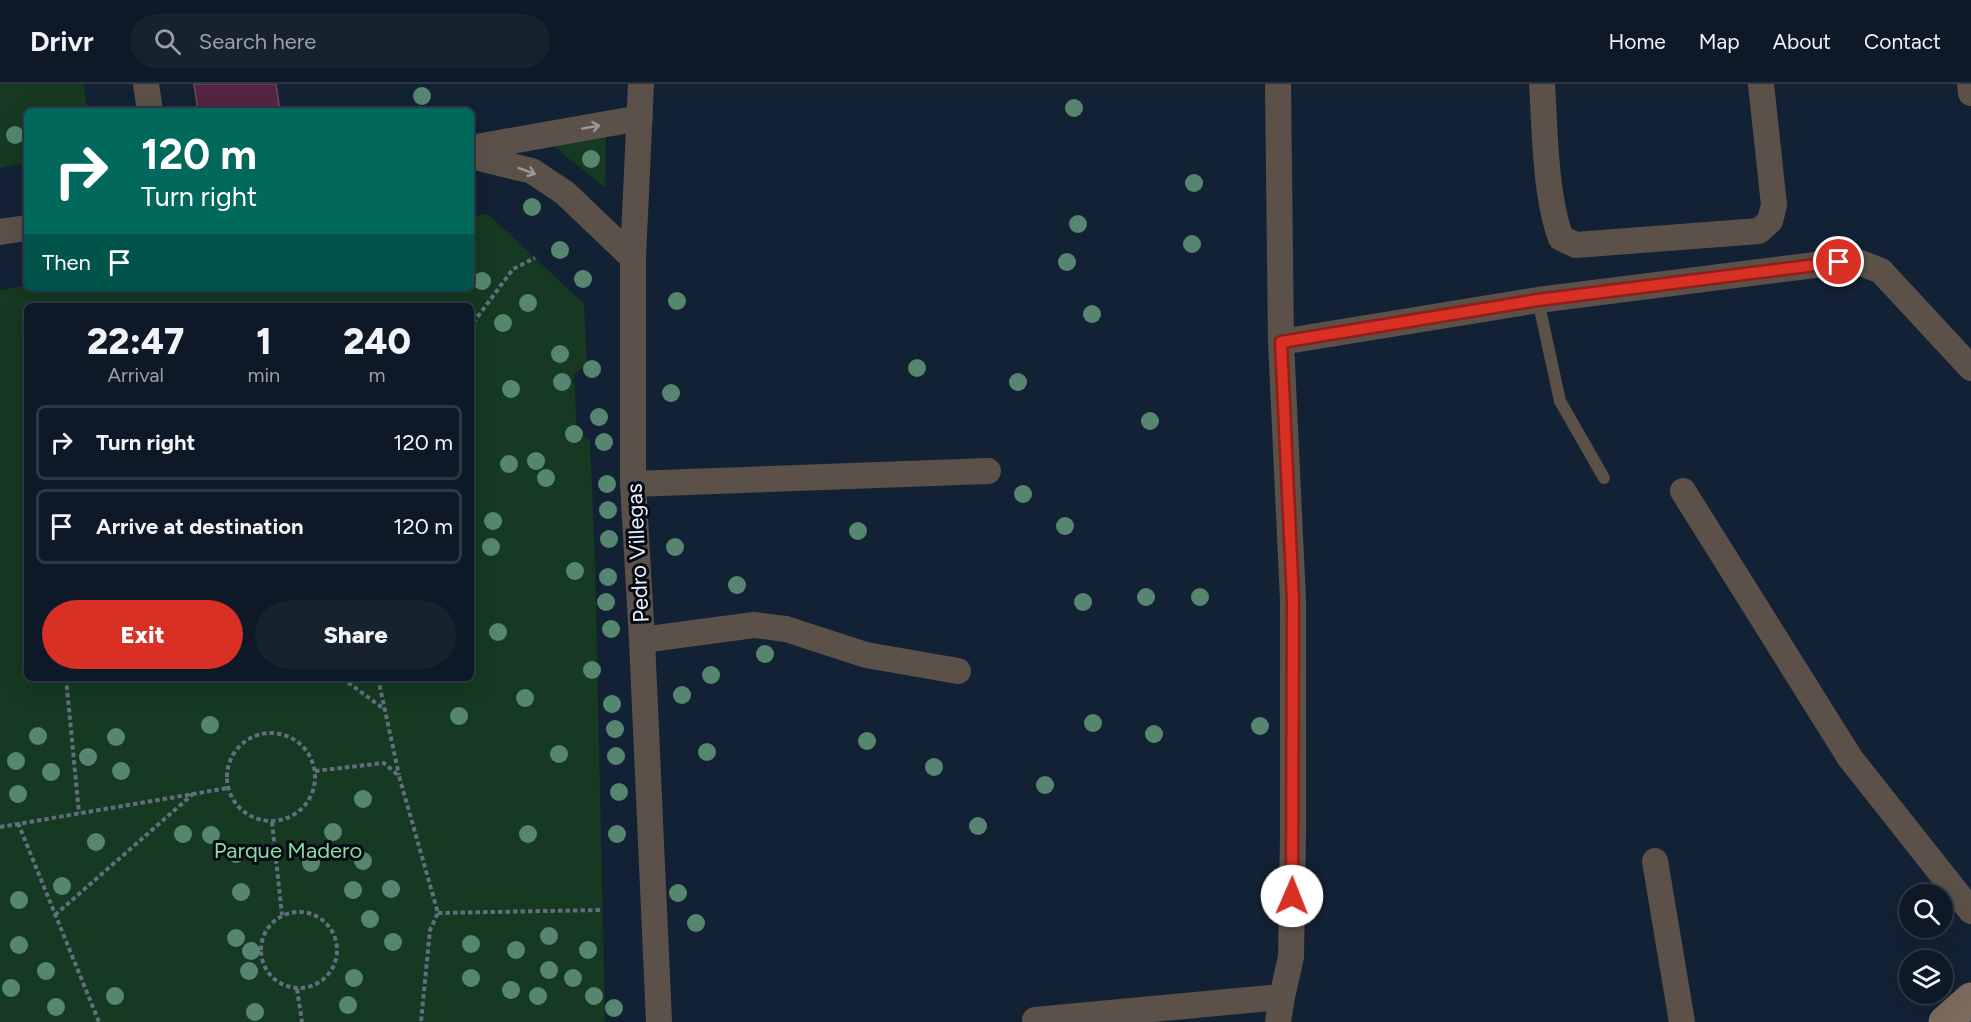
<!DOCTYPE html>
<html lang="en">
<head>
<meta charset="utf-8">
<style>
	:root { --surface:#0e1927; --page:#17222f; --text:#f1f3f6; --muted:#9ba0a7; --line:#2e3844; --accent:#d93025 }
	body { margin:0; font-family:Figtree,sans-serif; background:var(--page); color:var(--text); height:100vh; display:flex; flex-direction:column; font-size:22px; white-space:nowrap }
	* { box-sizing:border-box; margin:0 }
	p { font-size:20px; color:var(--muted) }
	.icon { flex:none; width:33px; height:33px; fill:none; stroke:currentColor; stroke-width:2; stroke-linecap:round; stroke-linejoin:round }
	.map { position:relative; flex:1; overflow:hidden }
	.drawer { position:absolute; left:24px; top:219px; width:450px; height:378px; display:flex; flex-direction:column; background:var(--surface); border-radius:9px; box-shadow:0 6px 24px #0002,0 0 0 2px var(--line) }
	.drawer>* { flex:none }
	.banner { position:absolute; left:24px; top:24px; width:450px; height:183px; border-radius:9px; box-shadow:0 6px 24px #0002,0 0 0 2px var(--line); background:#00695c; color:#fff; overflow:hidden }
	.buttons { position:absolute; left:1899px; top:800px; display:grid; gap:12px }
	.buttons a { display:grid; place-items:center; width:54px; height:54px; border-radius:50%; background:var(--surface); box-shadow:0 6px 24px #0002,0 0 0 2px var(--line); font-size:30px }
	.pin { position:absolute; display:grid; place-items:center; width:51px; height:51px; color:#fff; margin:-26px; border:3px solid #fff; border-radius:50%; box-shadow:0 2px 6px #0007 }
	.me { position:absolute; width:66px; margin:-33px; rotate:1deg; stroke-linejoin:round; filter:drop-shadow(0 0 4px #0008) }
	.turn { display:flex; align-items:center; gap:21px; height:126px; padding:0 18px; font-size:27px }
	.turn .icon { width:78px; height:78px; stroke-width:2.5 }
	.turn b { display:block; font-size:42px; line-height:51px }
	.then { display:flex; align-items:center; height:57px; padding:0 18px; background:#0003; gap:12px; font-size:22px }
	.eta { display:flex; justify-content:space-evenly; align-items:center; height:102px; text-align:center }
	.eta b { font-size:36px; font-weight:800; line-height:42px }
	.button { display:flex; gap:12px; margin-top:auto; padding:12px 18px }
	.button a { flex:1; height:69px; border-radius:36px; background:var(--accent); color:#fff; font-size:24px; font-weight:800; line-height:69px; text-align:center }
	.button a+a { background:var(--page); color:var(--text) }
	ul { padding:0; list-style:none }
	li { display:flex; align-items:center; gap:18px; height:75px; margin:0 12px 9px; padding:0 6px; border:3px solid var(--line); border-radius:9px }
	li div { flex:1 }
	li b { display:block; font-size:22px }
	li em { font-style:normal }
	header { display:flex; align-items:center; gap:36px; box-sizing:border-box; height:84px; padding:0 30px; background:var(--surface); border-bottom:2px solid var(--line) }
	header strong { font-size:28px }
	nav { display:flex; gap:33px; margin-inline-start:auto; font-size:21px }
	.search { width:420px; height:54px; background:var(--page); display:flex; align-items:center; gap:15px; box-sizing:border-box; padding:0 21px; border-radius:33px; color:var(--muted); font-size:22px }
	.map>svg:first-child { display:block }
	.green { fill:#153921; fill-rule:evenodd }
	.building { fill:#542540; stroke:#674c5a; stroke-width:1.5 }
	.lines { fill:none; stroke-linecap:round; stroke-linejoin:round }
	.path { stroke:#626e7e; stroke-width:4; stroke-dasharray:4.5 3; stroke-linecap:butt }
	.lane { stroke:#5b5149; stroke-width:12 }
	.street { stroke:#5b5149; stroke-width:26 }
	.secondary { stroke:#7c6c5f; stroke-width:33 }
	.tree { fill:#568670 }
	.oneway { stroke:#9b999a }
	.route-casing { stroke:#8d1f18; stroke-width:15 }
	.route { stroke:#d93025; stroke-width:10 }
	.labels { text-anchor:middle; stroke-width:6; stroke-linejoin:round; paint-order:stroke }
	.street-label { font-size:22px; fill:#eaf2fd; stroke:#050a13 }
	.park-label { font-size:22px; fill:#8cd9a2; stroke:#050a13 }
</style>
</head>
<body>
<header>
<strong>Drivr</strong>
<div class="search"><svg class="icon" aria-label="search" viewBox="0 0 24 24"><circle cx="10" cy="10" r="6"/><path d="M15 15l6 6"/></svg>Search here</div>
<nav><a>Home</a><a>Map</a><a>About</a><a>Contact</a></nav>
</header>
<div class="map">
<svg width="1971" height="938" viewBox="0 0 1971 938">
	<rect width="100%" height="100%" fill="#132134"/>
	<path class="green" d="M0 0H83L88 27H27V79L0 84Z
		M606 53 605 104 552 61Z
		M488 130 584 220 587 281 574 290 577 348 590 356 595 476 605 938H0V206L27 201V204H471V132ZM27 222H471V594H27Z"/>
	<path class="building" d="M194 0H276L280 27H219V25L198 27Z"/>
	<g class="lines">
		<path class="path" d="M471 246 473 239 513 185 535 174
			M66 594 79 729
			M342 594 384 625
			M378 594 399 691
			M227 693a44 44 0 1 1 88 0a44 44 0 1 1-88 0Z
			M315 687 384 679 399 692 438 829 430 846 421 938
			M272 738 282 831
			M18 739 99 938
			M0 743 228 704
			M261 866a38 38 0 1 1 76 0a38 38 0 1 1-76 0Z
			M438 829 601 826
			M55 831 193 710
			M297 905 302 938"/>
		<path class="lane" d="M1538 216 1560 317 1604 394"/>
		<path class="street" d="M146 0 150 27
			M641 0 633 174V400L642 556 659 938
			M1278 0 1281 258 1293 516V751L1291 873 1282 913 1278 938
			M1542 0C1545 46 1545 112 1561 154L1576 161 1759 147 1770 137 1774 121 1761 0
			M1970 0 1971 9
			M471 64 640 34
			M471 72 532 87 565 109 633 174
			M0 148 27 144
			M1281 258 1538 216 1839 178 1861 179 1881 187 1971 284
			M633 400 988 387
			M1683 407 1850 674 1971 827
			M642 556 754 541 786 545 866 571 958 587
			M1655 777 1682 938
			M1035 936 1282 913"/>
		<path class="secondary" d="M1945 938 1971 915"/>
	</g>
	<g class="tree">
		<circle cx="422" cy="12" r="9"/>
		<circle cx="1074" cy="24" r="9"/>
		<circle cx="15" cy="51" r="9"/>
		<circle cx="591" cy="75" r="9"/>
		<circle cx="1194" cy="99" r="9"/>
		<circle cx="532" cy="123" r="9"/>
		<circle cx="1078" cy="140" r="9"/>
		<circle cx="1192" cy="160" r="9"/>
		<circle cx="560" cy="166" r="9"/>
		<circle cx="1067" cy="178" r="9"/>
		<circle cx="583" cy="195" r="9"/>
		<circle cx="482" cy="197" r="9"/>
		<circle cx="677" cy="217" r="9"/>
		<circle cx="528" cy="219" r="9"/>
		<circle cx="1092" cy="230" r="9"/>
		<circle cx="503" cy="239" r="9"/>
		<circle cx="560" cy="270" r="9"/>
		<circle cx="917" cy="284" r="9"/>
		<circle cx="592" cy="285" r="9"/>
		<circle cx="562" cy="298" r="9"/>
		<circle cx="1018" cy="298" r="9"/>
		<circle cx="511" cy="305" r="9"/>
		<circle cx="671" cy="309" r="9"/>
		<circle cx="599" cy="333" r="9"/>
		<circle cx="1150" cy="337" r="9"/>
		<circle cx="574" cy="350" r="9"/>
		<circle cx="604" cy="358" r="9"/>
		<circle cx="536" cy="377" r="9"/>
		<circle cx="509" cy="380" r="9"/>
		<circle cx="546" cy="394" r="9"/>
		<circle cx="607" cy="400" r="9"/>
		<circle cx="1023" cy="410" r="9"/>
		<circle cx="608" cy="426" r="9"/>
		<circle cx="493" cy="437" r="9"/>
		<circle cx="1065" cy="442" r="9"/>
		<circle cx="858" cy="447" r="9"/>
		<circle cx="609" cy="455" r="9"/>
		<circle cx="491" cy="463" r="9"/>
		<circle cx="675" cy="463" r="9"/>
		<circle cx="575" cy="487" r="9"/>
		<circle cx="608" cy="493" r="9"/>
		<circle cx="737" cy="501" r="9"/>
		<circle cx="1146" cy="513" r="9"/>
		<circle cx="1200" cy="513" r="9"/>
		<circle cx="606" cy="518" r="9"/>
		<circle cx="1083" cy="518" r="9"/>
		<circle cx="611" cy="545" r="9"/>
		<circle cx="498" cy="548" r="9"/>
		<circle cx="765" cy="570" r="9"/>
		<circle cx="592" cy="586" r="9"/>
		<circle cx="711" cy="591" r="9"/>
		<circle cx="682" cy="611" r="9"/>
		<circle cx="525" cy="614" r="9"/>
		<circle cx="612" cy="620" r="9"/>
		<circle cx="459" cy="632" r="9"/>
		<circle cx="1093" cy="639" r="9"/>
		<circle cx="210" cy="641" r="9"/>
		<circle cx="1260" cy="642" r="9"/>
		<circle cx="615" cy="645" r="9"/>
		<circle cx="1154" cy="650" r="9"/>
		<circle cx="38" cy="652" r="9"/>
		<circle cx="116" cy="653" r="9"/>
		<circle cx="867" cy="657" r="9"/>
		<circle cx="707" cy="668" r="9"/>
		<circle cx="559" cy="670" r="9"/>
		<circle cx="616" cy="672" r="9"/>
		<circle cx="88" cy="673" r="9"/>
		<circle cx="16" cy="677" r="9"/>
		<circle cx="934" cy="683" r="9"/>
		<circle cx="121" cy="687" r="9"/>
		<circle cx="51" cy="688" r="9"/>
		<circle cx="1045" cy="701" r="9"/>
		<circle cx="619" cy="708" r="9"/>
		<circle cx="18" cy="710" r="9"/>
		<circle cx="363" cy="715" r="9"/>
		<circle cx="978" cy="742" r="9"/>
		<circle cx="333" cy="748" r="9"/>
		<circle cx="183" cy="750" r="9"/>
		<circle cx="528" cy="750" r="9"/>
		<circle cx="617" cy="750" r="9"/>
		<circle cx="211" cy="751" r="9"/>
		<circle cx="96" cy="758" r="9"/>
		<circle cx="236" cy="770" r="9"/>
		<circle cx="363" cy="777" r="9"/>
		<circle cx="311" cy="779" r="9"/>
		<circle cx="62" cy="802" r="9"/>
		<circle cx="391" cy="805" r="9"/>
		<circle cx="353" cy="806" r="9"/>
		<circle cx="241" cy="808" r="9"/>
		<circle cx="678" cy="809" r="9"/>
		<circle cx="19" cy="816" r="9"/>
		<circle cx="370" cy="835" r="9"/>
		<circle cx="696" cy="839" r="9"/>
		<circle cx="549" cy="852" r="9"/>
		<circle cx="236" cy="854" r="9"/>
		<circle cx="393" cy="858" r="9"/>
		<circle cx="471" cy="860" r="9"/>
		<circle cx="19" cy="861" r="9"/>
		<circle cx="516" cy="866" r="9"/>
		<circle cx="588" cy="866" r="9"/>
		<circle cx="251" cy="867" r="9"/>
		<circle cx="549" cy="886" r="9"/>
		<circle cx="46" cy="887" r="9"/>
		<circle cx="249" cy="887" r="9"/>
		<circle cx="354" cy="894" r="9"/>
		<circle cx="471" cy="894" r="9"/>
		<circle cx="573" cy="894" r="9"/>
		<circle cx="11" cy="904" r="9"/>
		<circle cx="511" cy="906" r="9"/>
		<circle cx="115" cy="912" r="9"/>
		<circle cx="538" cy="912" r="9"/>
		<circle cx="594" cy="912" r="9"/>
		<circle cx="348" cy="921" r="9"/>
		<circle cx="56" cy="923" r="9"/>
		<circle cx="614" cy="924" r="9"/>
		<circle cx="255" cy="928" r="9"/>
	</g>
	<defs><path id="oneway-shaft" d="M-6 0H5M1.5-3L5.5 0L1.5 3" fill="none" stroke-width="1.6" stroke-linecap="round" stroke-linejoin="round" transform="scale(1.5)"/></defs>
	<g class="oneway">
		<use href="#oneway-shaft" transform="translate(591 43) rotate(-10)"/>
		<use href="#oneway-shaft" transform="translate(527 87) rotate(20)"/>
	</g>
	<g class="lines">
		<defs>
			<path id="route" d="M1292 812 1293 516 1281 258 1538 216 1839 178"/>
		</defs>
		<use href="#route" class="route-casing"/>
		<use href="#route" class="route"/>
	</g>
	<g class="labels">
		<g class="street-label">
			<text transform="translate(637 469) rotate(-93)" y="8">Pedro Villegas</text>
		</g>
		<g class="park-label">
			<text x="288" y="774">Parque Madero</text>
		</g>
	</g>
</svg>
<div class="buttons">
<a><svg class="icon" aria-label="search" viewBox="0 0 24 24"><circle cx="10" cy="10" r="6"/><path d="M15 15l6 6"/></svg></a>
<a><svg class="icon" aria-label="layers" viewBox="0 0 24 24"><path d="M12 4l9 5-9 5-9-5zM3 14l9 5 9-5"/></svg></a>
</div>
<div class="pin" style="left:1839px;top:178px;background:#d93025"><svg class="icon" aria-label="arrive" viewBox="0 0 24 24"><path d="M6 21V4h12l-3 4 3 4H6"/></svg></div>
<svg class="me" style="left:1292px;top:812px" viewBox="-20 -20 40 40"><circle r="19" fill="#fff"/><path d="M0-13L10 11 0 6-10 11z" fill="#d93025"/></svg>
<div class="banner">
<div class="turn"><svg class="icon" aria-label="right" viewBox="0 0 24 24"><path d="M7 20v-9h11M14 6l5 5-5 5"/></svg><div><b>120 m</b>Turn right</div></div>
<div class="then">Then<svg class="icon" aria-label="arrive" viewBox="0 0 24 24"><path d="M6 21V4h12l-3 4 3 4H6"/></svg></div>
</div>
<section class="drawer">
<div class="eta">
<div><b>22:47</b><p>Arrival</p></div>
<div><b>1</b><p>min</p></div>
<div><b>240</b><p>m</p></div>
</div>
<ul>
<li><svg class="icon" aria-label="right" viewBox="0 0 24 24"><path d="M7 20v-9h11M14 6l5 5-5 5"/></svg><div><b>Turn right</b></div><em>120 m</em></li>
<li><svg class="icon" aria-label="arrive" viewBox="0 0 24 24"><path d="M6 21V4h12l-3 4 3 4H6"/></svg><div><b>Arrive at destination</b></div><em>120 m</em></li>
</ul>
<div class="button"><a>Exit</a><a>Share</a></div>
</section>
</div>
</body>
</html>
